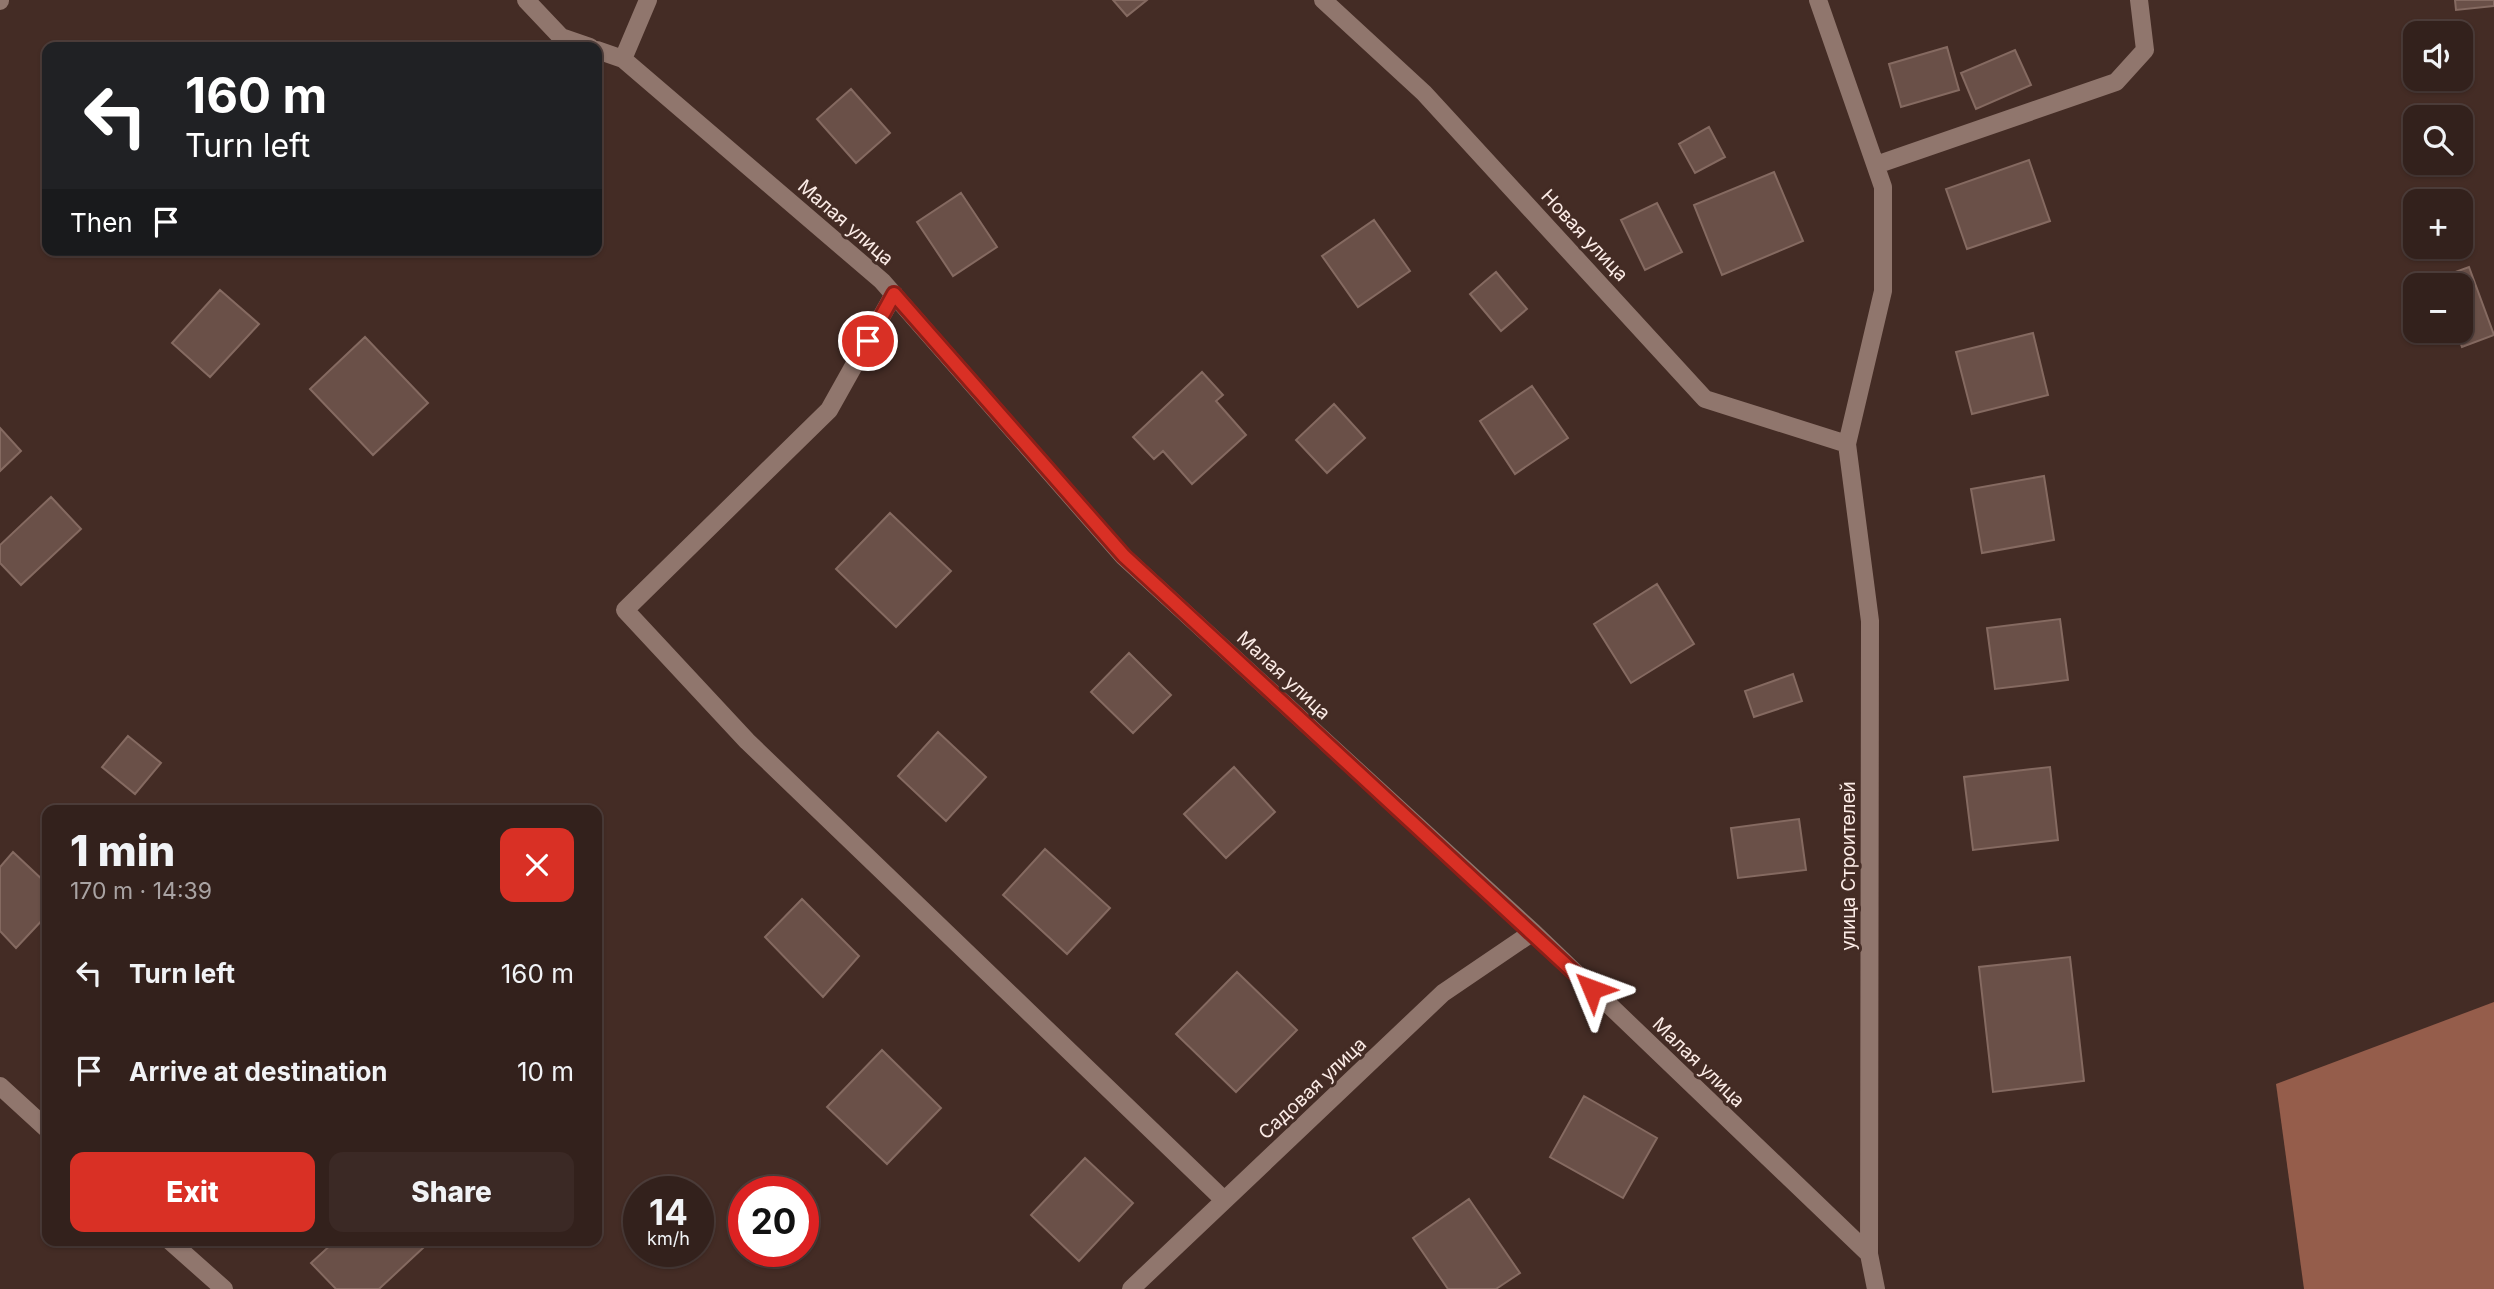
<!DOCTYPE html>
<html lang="en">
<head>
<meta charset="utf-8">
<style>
	:root { --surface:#33211c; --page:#3b2925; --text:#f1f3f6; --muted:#a9a3a3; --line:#4e3e3b; --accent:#d93025 }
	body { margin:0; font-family:Inter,sans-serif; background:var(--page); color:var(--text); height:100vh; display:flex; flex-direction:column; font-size:26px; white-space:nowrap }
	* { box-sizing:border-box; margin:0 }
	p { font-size:23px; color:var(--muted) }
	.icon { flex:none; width:38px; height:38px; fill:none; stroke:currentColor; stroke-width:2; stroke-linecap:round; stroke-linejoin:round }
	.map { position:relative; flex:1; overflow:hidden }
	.panel { position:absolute; left:42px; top:805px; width:560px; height:441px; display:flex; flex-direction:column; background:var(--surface); border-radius:14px; box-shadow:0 2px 5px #0004,0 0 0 2px var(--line) }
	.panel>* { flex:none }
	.guide { position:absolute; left:42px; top:42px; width:560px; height:214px; border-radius:14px; box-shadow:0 2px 5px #0004,0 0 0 2px var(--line); background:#202124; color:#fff; overflow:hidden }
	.tools { position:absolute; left:2403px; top:21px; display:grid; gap:14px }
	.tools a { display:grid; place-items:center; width:70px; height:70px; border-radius:14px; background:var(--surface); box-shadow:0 2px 5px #0004,0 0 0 2px var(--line); font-size:35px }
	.speed { position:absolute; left:623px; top:1176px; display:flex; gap:14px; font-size:35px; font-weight:700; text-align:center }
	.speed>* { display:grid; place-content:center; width:91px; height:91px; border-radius:50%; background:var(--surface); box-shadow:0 2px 5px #0004,0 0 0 2px var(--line); line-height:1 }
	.speed small { font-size:18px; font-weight:400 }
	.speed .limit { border:10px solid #d22; background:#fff; color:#111 }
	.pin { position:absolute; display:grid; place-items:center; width:60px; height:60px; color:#fff; margin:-30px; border:4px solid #fff; border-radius:50%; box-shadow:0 2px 7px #0007 }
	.me { position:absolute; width:77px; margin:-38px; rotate:314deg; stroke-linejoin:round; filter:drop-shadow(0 0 5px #0008) }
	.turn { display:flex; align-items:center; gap:24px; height:147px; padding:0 28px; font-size:32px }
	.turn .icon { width:91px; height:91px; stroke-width:2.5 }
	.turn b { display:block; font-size:49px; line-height:60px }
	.then { display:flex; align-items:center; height:66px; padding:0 28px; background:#0003; gap:14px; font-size:26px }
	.round { display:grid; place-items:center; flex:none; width:74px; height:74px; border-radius:14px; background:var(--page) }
	.headline { display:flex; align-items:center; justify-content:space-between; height:119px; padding:0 28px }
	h1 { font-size:42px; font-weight:800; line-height:52px }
	.cta { display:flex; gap:14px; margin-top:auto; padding:14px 28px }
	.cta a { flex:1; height:80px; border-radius:14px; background:var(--accent); color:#fff; font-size:28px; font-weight:800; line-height:80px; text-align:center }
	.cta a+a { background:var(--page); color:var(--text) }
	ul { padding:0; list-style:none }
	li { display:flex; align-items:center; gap:21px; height:98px; padding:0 28px }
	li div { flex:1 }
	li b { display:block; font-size:26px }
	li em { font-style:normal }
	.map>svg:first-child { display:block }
	.forest { fill:#955d4b }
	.building { fill:#6a5048; stroke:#856a61; stroke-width:2 }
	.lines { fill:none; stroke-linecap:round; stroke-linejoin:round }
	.minor { stroke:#90766d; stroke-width:18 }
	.route-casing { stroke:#8d1f18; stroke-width:18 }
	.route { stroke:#d93025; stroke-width:12 }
	.labels { text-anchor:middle; stroke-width:6; stroke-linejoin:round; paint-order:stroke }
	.street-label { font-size:19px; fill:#fbebe6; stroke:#442c25 }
</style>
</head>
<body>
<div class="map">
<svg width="2494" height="1289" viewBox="0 0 2494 1289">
	<rect width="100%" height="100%" fill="#442c25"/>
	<path class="forest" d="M2494 1002V1289H2304L2276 1084Z"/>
	<path class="building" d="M1113 0H1147L1127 16Z
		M2455 0H2494V6L2456 10Z
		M1947 47 1959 90 1901 107 1889 64Z
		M2015 50 2031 85 1976 109 1961 73Z
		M851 89 890 133 856 163 817 119Z
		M1709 127 1725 157 1695 173 1679 144Z
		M2029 160 2050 221 1967 249 1946 189Z
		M1774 172 1803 241 1722 275 1694 205Z
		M961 193 997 247 953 276 917 222Z
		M1657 203 1682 252 1645 270 1621 220Z
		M1374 220 1410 271 1358 307 1322 256Z
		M2469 267 2494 335 2462 347 2456 331H2460V285H2439L2436 279Z
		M1496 272 1527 309 1501 331 1470 294Z
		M220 290 259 324 210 377 172 343Z
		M2033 333 2048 395 1972 414 1956 352Z
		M365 337 428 403 373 455 310 389Z
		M1202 372 1223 395 1216 401 1246 435 1192 484 1163 451 1154 459 1133 437Z
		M1532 386 1568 438 1515 474 1480 421Z
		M1334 404 1365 438 1327 473 1296 440Z
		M0 428 21 451 0 471Z
		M2044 476 2054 540 1982 553 1971 489Z
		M51 497 81 529 21 585 0 563V545Z
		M890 513 951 571 896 627 836 569Z
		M1657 584 1694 644 1631 683 1594 624Z
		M2060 619 2068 680 1995 689 1987 628Z
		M1129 653 1171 695 1133 733 1091 692Z
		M1793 674 1802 701 1754 717 1745 691Z
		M938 732 986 777 946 821 898 776Z
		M128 736 161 763 135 794 102 767Z
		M1234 767 1275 812 1226 858 1184 814Z
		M2050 767 2058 840 1973 850 1964 777Z
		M1799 819 1806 870 1738 878 1731 828Z
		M1045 849 1110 908 1067 954 1003 895Z
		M13 852 47 884V915L16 948 0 931V867Z
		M802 899 859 956 823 997 765 937Z
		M2070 957 2084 1081 1993 1092 1979 967Z
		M1237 972 1297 1030 1236 1092 1176 1034Z
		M882 1050 941 1108 887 1164 827 1107Z
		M1584 1096 1657 1138 1623 1198 1550 1157Z
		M1085 1158 1133 1203 1079 1261 1031 1215Z
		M1469 1199 1520 1273 1496 1289H1448L1413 1238Z
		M335 1241H416L423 1248 379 1289H336L311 1263Z"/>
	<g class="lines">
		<path class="minor" d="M526 0 561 37 590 47
			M1323 0 1424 93 1705 399 1847 444
			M1818 0 1883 187V291L1847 444 1870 621 1869 1254 1876 1289
			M0 1V0
			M597 50 623 59 882 281 1123 556 1533 932 1869 1254
			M623 59 648 0
			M1876 165 2116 82 2145 50 2139 0
			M894 294 829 410 625 610 747 741 1224 1200
			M0 1086 47 1129
			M170 1241 224 1289
			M1131 1289 1443 993 1533 932"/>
	</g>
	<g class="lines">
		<defs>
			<path id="route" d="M868 341 894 294 1124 556 1592 989"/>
		</defs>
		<use href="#route" class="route-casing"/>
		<use href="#route" class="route"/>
	</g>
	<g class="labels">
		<g class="street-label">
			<text transform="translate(846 222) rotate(41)" y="7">Малая улица</text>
			<text transform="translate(1585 235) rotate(47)" y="7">Новая улица</text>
			<text transform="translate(1284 675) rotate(43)" y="7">Малая улица</text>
			<text transform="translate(1848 866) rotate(-90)" y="7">улица Строителей</text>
			<text transform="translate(1699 1062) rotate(44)" y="7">Малая улица</text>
			<text transform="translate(1312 1088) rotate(-43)" y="7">Садовая улица</text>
		</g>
	</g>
</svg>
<div class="tools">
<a><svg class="icon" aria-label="sound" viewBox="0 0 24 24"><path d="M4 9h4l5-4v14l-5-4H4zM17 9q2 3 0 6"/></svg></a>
<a><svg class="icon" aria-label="search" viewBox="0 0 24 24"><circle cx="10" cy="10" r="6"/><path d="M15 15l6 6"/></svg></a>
<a>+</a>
<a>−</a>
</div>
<div class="speed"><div>14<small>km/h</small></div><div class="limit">20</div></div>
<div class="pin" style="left:868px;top:341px;background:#d93025"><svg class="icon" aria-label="arrive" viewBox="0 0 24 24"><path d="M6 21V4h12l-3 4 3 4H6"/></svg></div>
<svg class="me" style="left:1592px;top:989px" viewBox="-20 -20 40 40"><path d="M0-17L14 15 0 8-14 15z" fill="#d93025" stroke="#fff" stroke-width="4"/></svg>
<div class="guide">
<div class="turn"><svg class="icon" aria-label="left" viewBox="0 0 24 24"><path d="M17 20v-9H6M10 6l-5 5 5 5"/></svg><div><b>160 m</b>Turn left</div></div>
<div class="then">Then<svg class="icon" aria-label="arrive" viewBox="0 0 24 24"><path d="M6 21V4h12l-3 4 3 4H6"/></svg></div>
</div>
<section class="panel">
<div class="headline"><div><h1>1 min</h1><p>170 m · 14:39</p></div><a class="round" style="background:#d93025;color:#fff"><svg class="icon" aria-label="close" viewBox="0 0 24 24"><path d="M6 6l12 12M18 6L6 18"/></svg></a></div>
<ul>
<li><svg class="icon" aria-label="left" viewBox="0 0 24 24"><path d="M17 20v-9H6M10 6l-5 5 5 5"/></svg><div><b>Turn left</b></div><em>160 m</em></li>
<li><svg class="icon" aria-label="arrive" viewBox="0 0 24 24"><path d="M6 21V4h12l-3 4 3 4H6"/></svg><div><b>Arrive at destination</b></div><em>10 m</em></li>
</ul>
<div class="cta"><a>Exit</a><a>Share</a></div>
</section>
</div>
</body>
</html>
